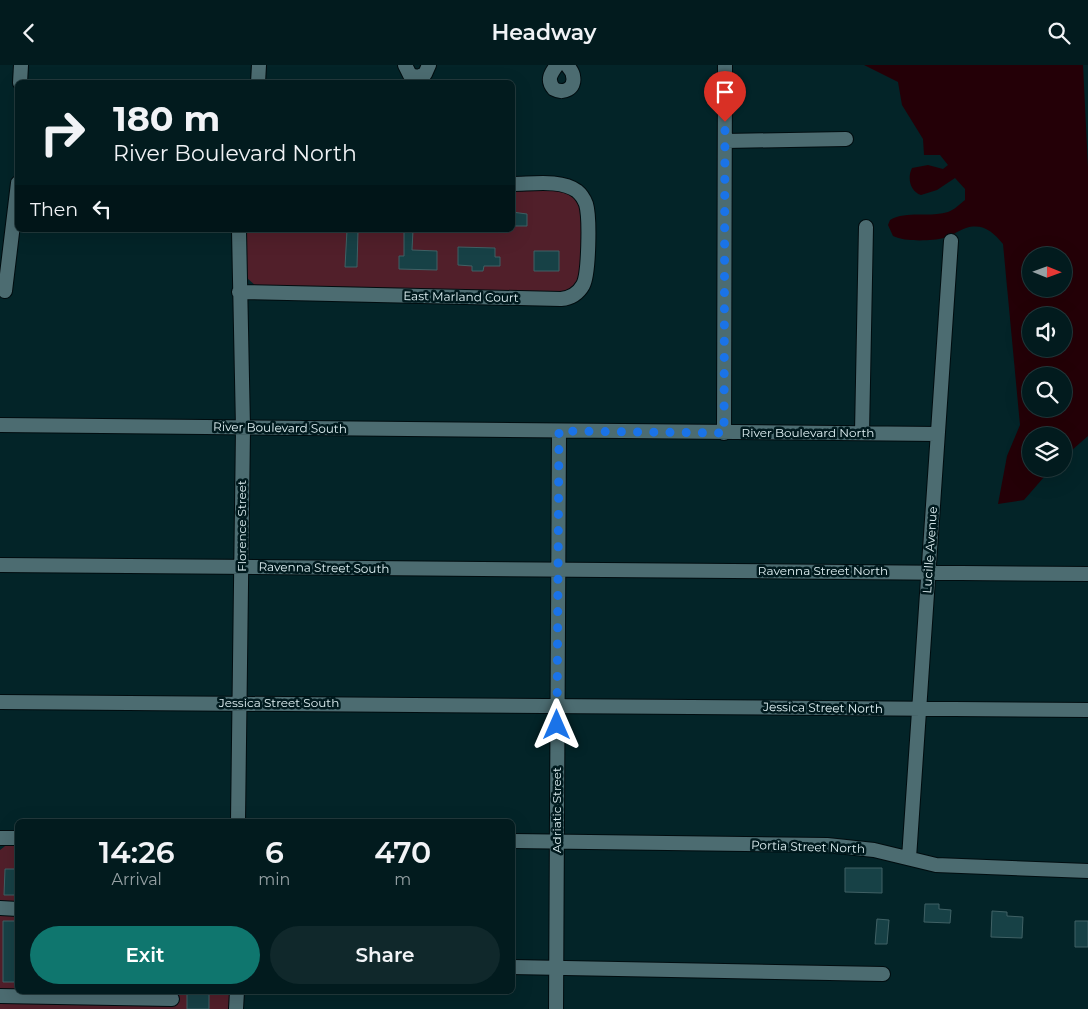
<!DOCTYPE html>
<html lang="en">
<head>
<meta charset="utf-8">
<style>
	:root { --surface:#021b1e; --page:#10282b; --text:#f1f3f6; --muted:#96a1a4; --line:#23393c; --accent:#0f766e }
	body { margin:0; font-family:Montserrat,sans-serif; background:var(--page); color:var(--text); height:100vh; display:flex; flex-direction:column; font-size:19px; white-space:nowrap }
	* { box-sizing:border-box; margin:0 }
	p { font-size:16px; color:var(--muted) }
	.icon { flex:none; width:28px; height:28px; fill:none; stroke:currentColor; stroke-width:2; stroke-linecap:round; stroke-linejoin:round }
	.map { position:relative; flex:1; overflow:hidden }
	.panel { position:absolute; left:15px; top:754px; width:500px; height:175px; display:flex; flex-direction:column; background:var(--surface); border-radius:8px; box-shadow:0 5px 20px #0002,0 0 0 1px var(--line) }
	.panel>* { flex:none }
	.banner { position:absolute; left:15px; top:15px; width:500px; height:152px; border-radius:8px; box-shadow:0 5px 20px #0002,0 0 0 1px var(--line); background:#021b1e; color:var(--text); overflow:hidden }
	.needle { width:32px; rotate:91deg }
	.tools { position:absolute; left:1022px; top:182px; display:grid; gap:10px }
	.tools a { display:grid; place-items:center; width:50px; height:50px; border-radius:50%; background:var(--surface); box-shadow:0 5px 20px #0002,0 0 0 1px var(--line); font-size:25px }
	.pin { position:absolute; display:grid; place-items:center; width:42px; height:42px; color:#fff; margin:-51px -21px; border-radius:50% 50% 50% 0; rotate:-45deg; box-shadow:0 0 5px #0007 }
	.pin .icon { rotate:45deg }
	.me { position:absolute; width:55px; margin:-28px; rotate:0deg; stroke-linejoin:round; filter:drop-shadow(0 0 4px #0008) }
	.turn { display:flex; align-items:center; gap:18px; height:105px; padding:0 15px; font-size:22px }
	.turn .icon { width:65px; height:65px; stroke-width:2.5 }
	.turn b { display:block; font-size:35px; line-height:42px }
	.then { display:flex; align-items:center; height:48px; padding:0 15px; background:#0003; gap:10px; font-size:19px }
	.eta { display:flex; justify-content:space-evenly; align-items:center; height:85px; text-align:center }
	.eta b { font-size:30px; font-weight:600; line-height:35px }
	.button { display:flex; gap:10px; margin-top:auto; padding:10px 15px }
	.button a { flex:1; height:58px; border-radius:30px; background:var(--accent); color:#fff; font-size:20px; font-weight:600; line-height:58px; text-align:center }
	.button a+a { background:var(--page); color:var(--text) }
	header { display:flex; justify-content:space-between; align-items:center; height:65px; padding:0 15px; background:var(--surface); font-size:22px; font-weight:600 }
	.map>svg:first-child { display:block }
	.green { fill:#511f2a }
	.water { fill:#240007; fill-rule:evenodd }
	.building { fill:#174146; stroke:#406165 }
	.lines { fill:none; stroke-linecap:round; stroke-linejoin:round }
	.minor-casing { stroke:#000c0f; stroke-width:16 }
	.minor { stroke:#4c6c71; stroke-width:14 }
	.route { stroke:#1a73e8; stroke-width:9; stroke-dasharray:0 16.2 }
	.labels { text-anchor:middle; stroke-width:5; stroke-linejoin:round; paint-order:stroke }
	.street-label { font-size:12px; fill:#dff0f3; stroke:#001a1e }
</style>
</head>
<body>
<header><svg class="icon" aria-label="back" viewBox="0 0 24 24"><path d="M15 5l-7 7 7 7"/></svg>Headway<svg class="icon" aria-label="search" viewBox="0 0 24 24"><circle cx="10" cy="10" r="6"/><path d="M15 15l6 6"/></svg></header>
<div class="map">
<svg width="1088" height="944" viewBox="0 0 1088 944">
	<rect width="100%" height="100%" fill="#032428"/>
	<path class="green" d="M513 125C529 125 555 121 570 129 574 131 579 136 580 140 584 153 584 205 577 217 573 224 566 227 558 228L257 222 247 213V165H512Z
		M9 778H17L18 926H231L230 944H0V785Z"/>
	<path class="water" d="M864 0H1083L1088 103V371L1064 392V371H1031V404H1051L1024 435 998 439 1007 391 1020 360 1003 179C993 167 983 158 966 163 959 165 952 171 944 173 931 176 905 177 893 171L888 160 890 155C907 145 929 153 948 147 954 145 960 139 965 135V124L955 113 937 125 921 130C910 126 907 113 912 103L928 100 943 104 948 100 940 90H924L923 74 902 40 898 17ZM1031 191H1064V224H1031ZM1031 251H1064V284H1031ZM1031 311H1064V344H1031Z"/>
	<path class="building" d="M512 147 527 149V161H512Z
		M347 165H358L357 202H345Z
		M404 165H413L412 185 437 186V205L399 204V191H404Z
		M458 182 495 183V192H500V201H484L483 206H472V201L458 200Z
		M534 186H559V206H534Z
		M845 803H882V828L845 827Z
		M5 804H18V830H4Z
		M925 839H939V844L951 845 950 858 924 857Z
		M992 846 1007 847V851L1023 852 1022 873 991 872Z
		M877 854 889 855 887 879H875Z
		M3 856H18V917H3Z
		M1075 856H1088V882H1075Z
		M187 926 209 927V944H187Z"/>
	<g class="lines">
		<defs>
			<path id="minor" d="M405 0 410 10 418 12 425 9 429 0
				M557 0C551 8 546 15 554 24 563 29 576 24 573 11 573 7 569 3 567 0
				M20 18 21 0
				M258 18 259 0
				M725 76 846 74
				M5 226 18 118
				M239 227 561 234C571 233 578 229 583 220 589 209 590 152 586 139 584 134 582 130 577 126 561 114 532 119 512 119
				M0 360 937 369
				M724 368 725 0
				M862 368 866 162
				M0 500 1088 509
				M0 637 1088 645
				M238 756 243 363 239 165
				M0 773H18
				M512 776 827 780 874 785 936 800 1088 806
				M909 793 951 176
				M0 843 18 844
				M512 902 883 909
				M0 931 172 934
				M236 944 237 926
				M556 944 559 366"/>
		</defs>
		<use href="#minor" class="minor-casing"/>
		<use href="#minor" class="minor"/>
	</g>
	<g class="lines">
		<path class="route" d="M557 660 559 366 724 368 725 57"/>
	</g>
	<g class="labels">
		<g class="street-label">
			<text transform="translate(461 232) rotate(1)" y="4">East Marland Court</text>
			<text transform="translate(280 363) rotate(1)" y="4">River Boulevard South</text>
			<text x="808" y="372">River Boulevard North</text>
			<text transform="translate(242 461) rotate(-90)" y="4">Florence Street</text>
			<text transform="translate(930 485) rotate(-86)" y="4">Lucille Avenue</text>
			<text transform="translate(324 503) rotate(1)" y="4">Ravenna Street South</text>
			<text x="823" y="510">Ravenna Street North</text>
			<text x="279" y="642">Jessica Street South</text>
			<text transform="translate(823 643) rotate(1)" y="4">Jessica Street North</text>
			<text transform="translate(557 745) rotate(-90)" y="4">Adriatic Street</text>
			<text transform="translate(808 782) rotate(2)" y="4">Portia Street North</text>
		</g>
	</g>
</svg>
<div class="tools">
<a><svg class="needle" viewBox="-14 -14 28 28"><path d="M0-13l5 13h-10z" fill="#e53935"/><path d="M0 13l5-13h-10z" fill="#96a1a4"/></svg></a>
<a><svg class="icon" aria-label="sound" viewBox="0 0 24 24"><path d="M4 9h4l5-4v14l-5-4H4zM17 9q2 3 0 6"/></svg></a>
<a><svg class="icon" aria-label="search" viewBox="0 0 24 24"><circle cx="10" cy="10" r="6"/><path d="M15 15l6 6"/></svg></a>
<a><svg class="icon" aria-label="layers" viewBox="0 0 24 24"><path d="M12 4l9 5-9 5-9-5zM3 14l9 5 9-5"/></svg></a>
</div>
<div class="pin" style="left:725px;top:57px;background:#d93025"><svg class="icon" aria-label="arrive" viewBox="0 0 24 24"><path d="M6 21V4h12l-3 4 3 4H6"/></svg></div>
<svg class="me" style="left:557px;top:660px" viewBox="-20 -20 40 40"><path d="M0-17L14 15 0 8-14 15z" fill="#1a73e8" stroke="#fff" stroke-width="4"/></svg>
<div class="banner">
<div class="turn"><svg class="icon" aria-label="right" viewBox="0 0 24 24"><path d="M7 20v-9h11M14 6l5 5-5 5"/></svg><div><b>180 m</b>River Boulevard North</div></div>
<div class="then">Then<svg class="icon" aria-label="left" viewBox="0 0 24 24"><path d="M17 20v-9H6M10 6l-5 5 5 5"/></svg></div>
</div>
<section class="panel">
<div class="eta">
<div><b>14:26</b><p>Arrival</p></div>
<div><b>6</b><p>min</p></div>
<div><b>470</b><p>m</p></div>
</div>
<div class="button"><a>Exit</a><a>Share</a></div>
</section>
</div>
</body>
</html>
